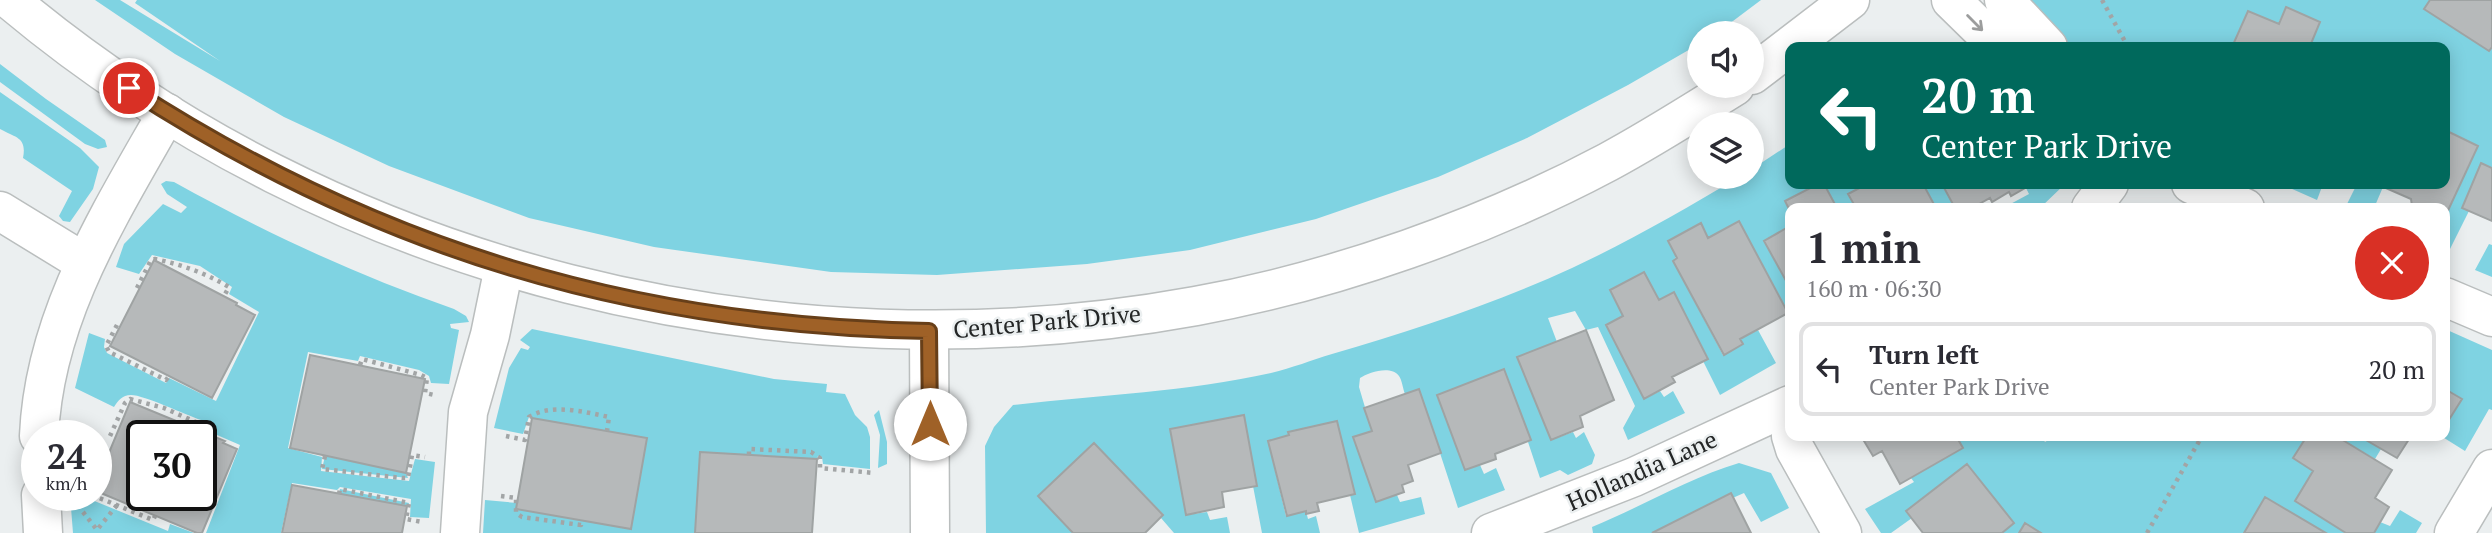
<!DOCTYPE html>
<html lang="en">
<head>
<meta charset="utf-8">
<style>
	:root { --surface:#fff; --page:#f7f7f7; --text:#2b2b33; --muted:#7c7c81; --line:#e1e1e2 }
	body { margin:0; font-family:"PT Serif",serif; background:var(--page); color:var(--text); height:100vh; display:flex; flex-direction:column; font-size:26px; white-space:nowrap }
	* { box-sizing:border-box; margin:0 }
	p { font-size:23px; color:var(--muted) }
	.icon { flex:none; width:38px; height:38px; fill:none; stroke:currentColor; stroke-width:2; stroke-linecap:round; stroke-linejoin:round }
	.map { position:relative; flex:1; overflow:hidden }
	.sheet { position:absolute; left:1785px; top:203px; width:665px; height:238px; display:flex; flex-direction:column; background:var(--surface); border-radius:14px; box-shadow:0 4px 18px #0003 }
	.sheet>* { flex:none }
	.banner { position:absolute; left:1785px; top:42px; width:665px; height:147px; border-radius:14px; box-shadow:0 4px 18px #0003; background:#00695c; color:#fff; overflow:hidden }
	.controls { position:absolute; left:1687px; top:21px; display:grid; gap:14px }
	.controls a { display:grid; place-items:center; width:77px; height:77px; border-radius:50%; background:var(--surface); box-shadow:0 4px 18px #0003; font-size:35px }
	.speed { position:absolute; left:21px; top:420px; display:flex; gap:14px; font-size:35px; font-weight:700; text-align:center }
	.speed>* { display:grid; place-content:center; width:91px; height:91px; border-radius:50%; background:var(--surface); box-shadow:0 4px 18px #0003; line-height:1 }
	.speed small { font-size:18px; font-weight:400 }
	.speed .limit { border:4px solid #111; border-radius:10px; background:#fff; color:#111 }
	.pin { position:absolute; display:grid; place-items:center; width:60px; height:60px; color:#fff; margin:-30px; border:4px solid #fff; border-radius:50%; box-shadow:0 2px 7px #0007 }
	.me { position:absolute; width:77px; margin:-38px; rotate:0deg; stroke-linejoin:round; filter:drop-shadow(0 0 5px #0008) }
	.turn { display:flex; align-items:center; gap:24px; height:147px; padding:0 21px; font-size:32px }
	.turn .icon { width:91px; height:91px; stroke-width:2.5 }
	.turn b { display:block; font-size:49px; line-height:60px }
	.round { display:grid; place-items:center; flex:none; width:74px; height:74px; border-radius:37px; background:var(--page) }
	.head { display:flex; align-items:center; justify-content:space-between; height:119px; padding:0 21px }
	h1 { font-size:42px; font-weight:600; line-height:52px }
	ul { padding:0; list-style:none }
	li { display:flex; align-items:center; gap:21px; height:94px; margin:0 14px 10px; padding:0 7px; border:4px solid var(--line); border-radius:14px }
	li div { flex:1 }
	li b { display:block; font-size:26px }
	li em { font-style:normal }
	.map>svg:first-child { display:block }
	.green { fill:#7fd3e2 }
	.building { fill:#b6b9ba; stroke:#9fa3a3; stroke-width:2; fill-rule:evenodd }
	.lines { fill:none; stroke-linecap:round; stroke-linejoin:round }
	.street-casing { stroke:#babebe; stroke-width:41 }
	.secondary-casing { stroke:#babebe; stroke-width:41 }
	.path { stroke:#a2a5a6; stroke-width:4.5; stroke-dasharray:3.5 5; stroke-linecap:butt }
	.street { stroke:#fff; stroke-width:38 }
	.secondary { stroke:#fff; stroke-width:38 }
	.oneway { stroke:#9c9d9d }
	.route-casing { stroke:#673f19; stroke-width:18 }
	.route { stroke:#9f6127; stroke-width:12 }
	.labels { text-anchor:middle; stroke-width:5; stroke-linejoin:round; paint-order:stroke }
	.street-label { font-size:24px; fill:#242626; stroke:#ebeff0 }
</style>
</head>
<body>
<div class="map">
<svg width="2492" height="533" viewBox="0 0 2492 533">
	<rect width="100%" height="100%" fill="#ebeff0"/>
	<path class="green" d="M95 0H120L220 61 135 3 137 0H1761L1717 33H1699V44L1628 85 1527 138 1438 177 1316 219 1190 250 1087 264 937 275 831 272 654 247 529 218 389 166 284 117 175 54Z
		M2021 0H2492V168L2481 164 2462 208 2469 211 2446 257 2445 217 2477 146 2445 131V47H2313L2310 46 2320 23 2286 7 2278 24 2248 11 2232 47H2070Z
		M0 64 46 99 105 140 107 147 98 149 85 144 0 82Z
		M0 92 80 148 99 167 93 189 70 222 63 221 59 216 72 191 23 158C27 137 16 138 0 129Z
		M1790 144V184H1818L1785 201 1790 211V226L1765 241 1790 288V321L1787 314 1788 312 1739 221 1708 238 1701 224 1673 261 1723 355 1743 344 1740 339 1758 330 1776 363 1720 395 1703 361 1708 358 1674 293 1659 300 1644 272 1610 290 1623 316 1606 325 1644 399 1660 391 1664 397 1673 391 1685 413 1628 440 1623 428 1635 406 1598 327 1586 330 1575 311 1548 318 1557 342 1518 357 1551 440 1573 432 1576 438 1584 432 1595 455 1592 464 1568 475 1560 470 1540 478 1528 442 1531 440 1504 370 1437 396 1465 470 1480 465 1484 474 1496 468 1505 490 1458 508 1419 389 1405 394C1403 389 1402 380 1399 376 1391 365 1369 372 1360 378L1359 387 1372 431 1354 437 1376 502 1397 495 1400 502 1421 497 1425 514 1359 533 1350 495 1355 494 1337 421 1289 432V435L1268 441 1286 516 1306 511 1308 519 1316 516 1320 533H1262L1253 486 1257 485 1244 415 1170 430 1186 515 1207 512 1210 520 1227 517 1230 533H1174L1161 518 1163 514 1094 443 1038 496 1073 533H986L985 446 994 427 1013 405C1099 395 1186 392 1271 373 1292 368 1312 360 1332 354 1414 330 1494 304 1572 268 1630 241 1685 209 1739 177H1752V169Z
		M166 181 174 182C264 232 356 275 454 309L466 316 469 322 450 324 451 328 459 330 449 384 431 383 429 376 419 370 360 356 358 361 308 352 288 448 322 457 321 471 409 481 415 459 435 462 429 518 410 517 411 499 340 487 337 490 292 483 281 533H206L240 445 201 428V420C186 415 144 395 131 395 122 395 118 401 114 407L75 388 89 333 105 339 104 347 107 353 166 383 169 378 216 401 259 312 229 294 232 287 200 266 152 255 139 274 116 267 124 244 163 204 181 213 187 207 167 194 161 184Z
		M1824 184H1867L1848 194 1856 208H1837Z
		M1923 184H1942L1955 208H1936Z
		M2032 184H2065L2040 208H2003L2029 194 2026 188Z
		M2281 184H2323L2317 200Z
		M2357 184H2380L2383 187 2374 208H2345Z
		M2489 244 2492 245V277L2475 270Z
		M532 329 774 379 827 384 826 392 845 394 855 415 867 427 870 437V469L823 464 822 457 818 456 817 459 700 452 695 533H483L485 500 517 503V509L631 529 646 438 532 418V415L529 417 523 434 494 428 509 368 521 348 528 350 530 347 520 340Z
		M2445 329 2492 350V410L2489 409 2465 451 2441 436H2445V426L2462 399 2445 389Z
		M879 410 887 442V464L878 468 880 435 874 415Z
		M1956 436H2041L2045 442 2055 436H2307L2293 458 2313 471 2295 501 2346 533H2002L2014 523 1967 464 1907 511 1912 518 1891 533H1881L1865 509 1914 482 1911 478 1962 448Z
		M2336 436H2359L2381 449 2375 459Z
		M325 456 406 473 408 478 322 469Z
		M1739 463 1771 473 1789 508 1761 522 1744 493 1653 533H1593L1592 527C1641 507 1689 478 1739 463Z
		M340 489 409 503 408 507 339 494Z
		M70 495H88L92 500 168 531 170 524 194 533H73Z
		M2400 510 2422 523 2416 533H2374L2380 522 2390 526Z"/>
	<path class="building" d="M2430 0H2492V47L2489 51 2424 9Z
		M2286 7 2320 22 2310 46 2313 47H2232L2248 11 2279 24Z
		M2445 130 2478 146 2445 217V208H2416L2412 206 2411 199 2379 185 2445 184Z
		M2481 163 2492 168V221L2462 208Z
		M1818 184H1824L1837 208H1790V211L1785 201Z
		M1867 184H1923L1936 208H1856L1848 194Z
		M1942 184H2032L2011 196 2009 192 1992 202 1990 198 1972 208H1955Z
		M1739 221 1788 313 1740 339 1743 344 1724 355 1673 261 1677 258 1668 241 1701 223 1708 238Z
		M1790 226V288L1764 241Z
		M154 260 237 303 236 305 255 315 212 398 110 346Z
		M1644 272 1659 300 1674 292 1708 359 1672 377 1675 382 1644 399 1606 325 1623 316 1610 290Z
		M1586 330 1614 400 1580 416 1583 427 1551 440 1517 357Z
		M310 355 425 379 406 473 290 448Z
		M1504 369 1531 440 1495 454 1496 459 1465 470 1437 395Z
		M1419 389 1441 453 1408 465 1413 481 1402 485 1404 492 1376 502 1353 437 1372 431 1364 408Z
		M2445 389 2462 399 2445 426Z
		M130 402 225 441 223 443 237 449 202 533H197L96 491V484ZM142 436H201V495H142Z
		M1244 415 1257 486 1222 492 1224 507 1186 515 1170 429Z
		M532 418 647 438 631 529 516 509Z
		M1337 421 1355 494 1317 503 1319 511 1306 514V511L1287 516 1268 441 1289 435 1288 432Z
		M1861 436H1956L1963 448 1900 484 1882 451 1873 456Z
		M2307 436H2336L2392 470 2375 498 2389 507 2374 533H2346L2295 501 2313 471 2293 458Z
		M2359 436H2411L2397 458Z
		M1094 443 1163 515 1145 533H1073L1038 496Z
		M700 452 817 459 812 533H695Z
		M1967 464 2014 523 2002 533H1923L1906 511Z
		M292 485 407 506 402 533H282Z
		M1731 493 1751 533H1652Z
		M2265 497 2326 533H2244Z
		M2025 523 2041 533H2019Z"/>
	<g class="lines">
		<defs>
			<path id="street" d="M1951 0 1999 47
				M2004 0 2048 47
				M2191 184 2245 208
				M2091 208 2109 184
				M0 211 85 263
				M2445 297 2492 317
				M929 331 930 533
				M39 436C44 316 110 214 167 113
				M1791 436 1795 449 1842 533
				M41 495 43 533
				M460 533 468 412 490 335 504 267
				M1491 533 1634 477 1790 405
				M2454 533 2492 469"/>
			<path id="secondary" d="M10 0C335 273 780 382 1196 306 1334 281 1484 228 1608 162 1651 139 1693 112 1735 86
				M1752 75 1850 0"/>
		</defs>
		<use href="#street" class="street-casing"/>
		<use href="#secondary" class="secondary-casing"/>
		<path class="path" d="M2102 0 2128 47
			M137 288 151 260 155 259C183 265 205 273 229 287L224 296
			M117 325 106 346 109 352 166 380 169 376
			M360 365 362 359 421 375 427 378 425 393 434 395
			M110 436 125 403 130 399 164 408 198 423 196 429
			M506 436 525 440 529 417C551 403 585 412 609 417L607 431
			M749 455V449L811 452 820 458V468L874 473
			M325 456 322 469 402 478H408L412 455 425 457
			M96 471 98 466
			M339 494 340 489 409 503 406 519 422 522
			M92 495 153 520 155 516
			M501 496 516 498V513L522 517 581 525V521
			M83 512 97 530 117 505
			M2147 533 2202 436"/>
		<use href="#street" class="street"/>
		<use href="#secondary" class="secondary"/>
	</g>
	<defs><path id="oneway-shaft" d="M-6 0H5M1.5-3L5.5 0L1.5 3" fill="none" stroke-width="1.6" stroke-linecap="round" stroke-linejoin="round" transform="scale(1.75)"/></defs>
	<use class="oneway" href="#oneway-shaft" transform="translate(1975 23) rotate(45)"/>
	<g class="lines">
		<defs>
			<path id="route" d="M129 88C377 249 634 326 929 331L930 424"/>
		</defs>
		<use href="#route" class="route-casing"/>
		<use href="#route" class="route"/>
	</g>
	<g class="labels">
		<g class="street-label">
			<text transform="translate(1047 322) rotate(-5)" y="8">Center Park Drive</text>
			<text transform="translate(1642 471) rotate(-24)" y="8">Hollandia Lane</text>
		</g>
	</g>
</svg>
<div class="controls">
<a><svg class="icon" aria-label="sound" viewBox="0 0 24 24"><path d="M4 9h4l5-4v14l-5-4H4zM17 9q2 3 0 6"/></svg></a>
<a><svg class="icon" aria-label="layers" viewBox="0 0 24 24"><path d="M12 4l9 5-9 5-9-5zM3 14l9 5 9-5"/></svg></a>
</div>
<div class="speed"><div>24<small>km/h</small></div><div class="limit">30</div></div>
<div class="pin" style="left:129px;top:88px;background:#d93025"><svg class="icon" aria-label="arrive" viewBox="0 0 24 24"><path d="M6 21V4h12l-3 4 3 4H6"/></svg></div>
<svg class="me" style="left:930px;top:424px" viewBox="-20 -20 40 40"><circle r="19" fill="#fff"/><path d="M0-13L10 11 0 6-10 11z" fill="#9f6127"/></svg>
<div class="banner">
<div class="turn"><svg class="icon" aria-label="left" viewBox="0 0 24 24"><path d="M17 20v-9H6M10 6l-5 5 5 5"/></svg><div><b>20 m</b>Center Park Drive</div></div>
</div>
<section class="sheet">
<div class="head"><div><h1>1 min</h1><p>160 m · 06:30</p></div><a class="round" style="background:#d93025;color:#fff"><svg class="icon" aria-label="close" viewBox="0 0 24 24"><path d="M6 6l12 12M18 6L6 18"/></svg></a></div>
<ul>
<li><svg class="icon" aria-label="left" viewBox="0 0 24 24"><path d="M17 20v-9H6M10 6l-5 5 5 5"/></svg><div><b>Turn left</b><p>Center Park Drive</p></div><em>20 m</em></li>
</ul>
</section>
</div>
</body>
</html>
